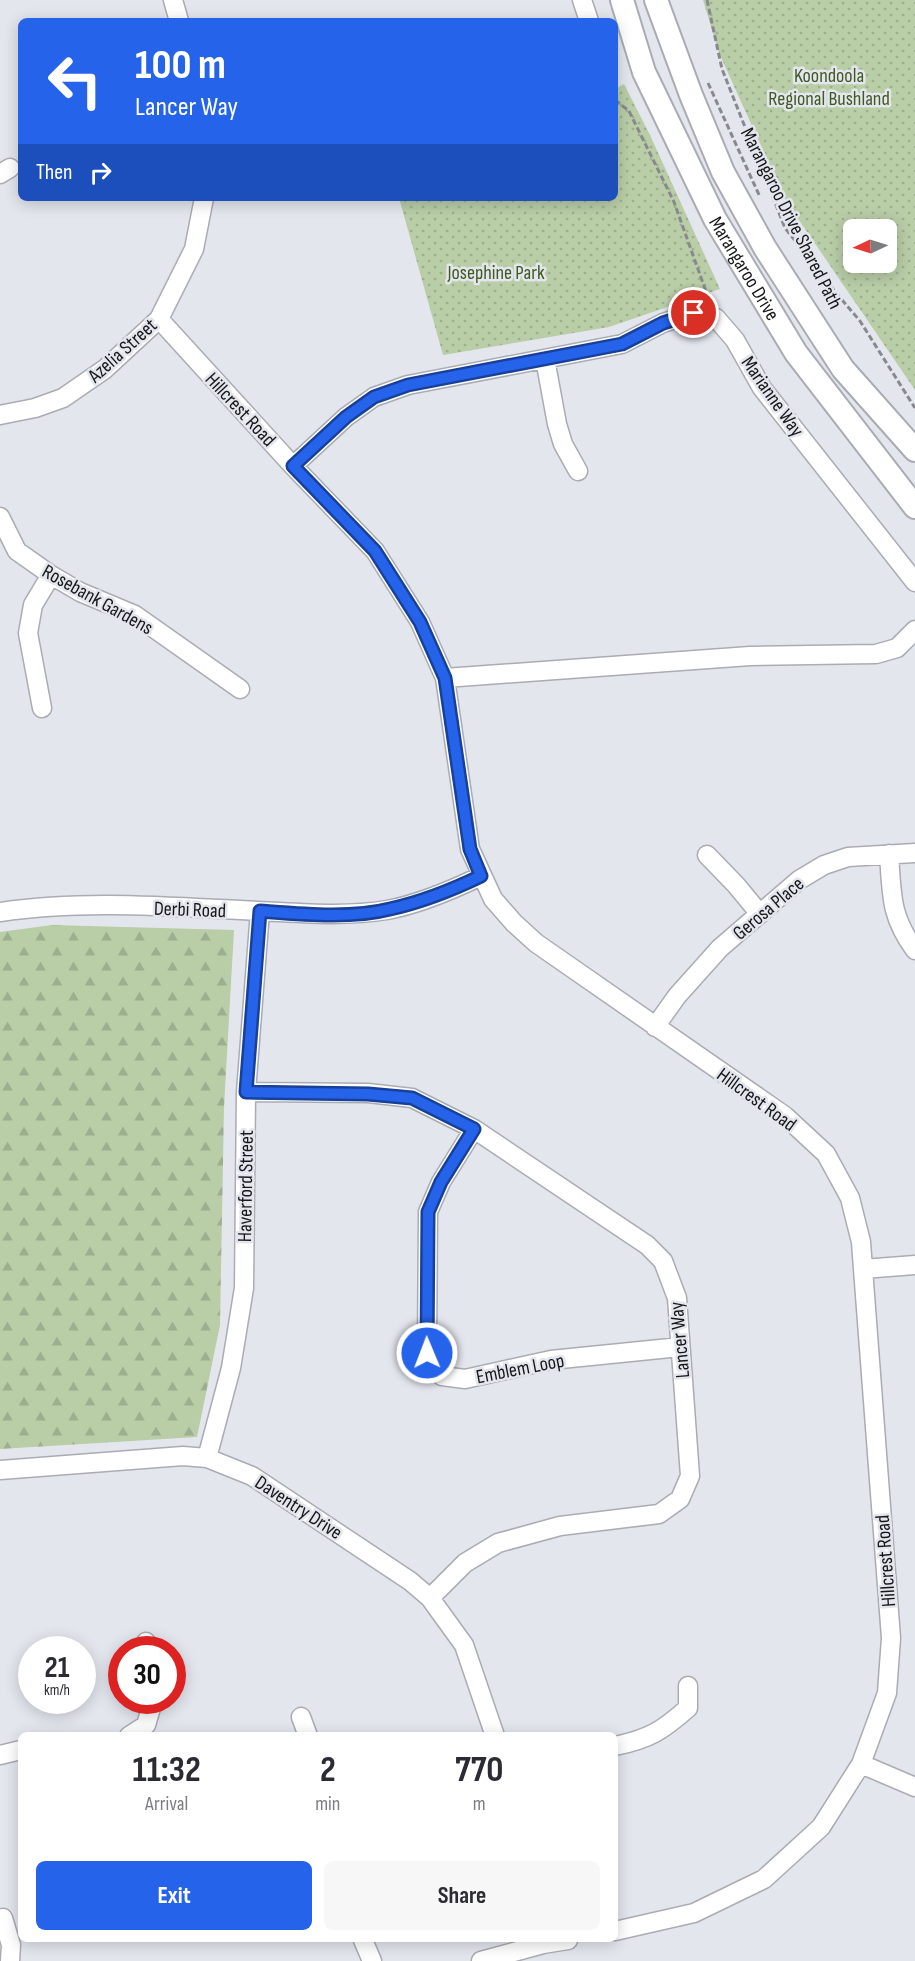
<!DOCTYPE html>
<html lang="en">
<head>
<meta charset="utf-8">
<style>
	:root { --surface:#fff; --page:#f7f7f7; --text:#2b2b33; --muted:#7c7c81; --accent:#2563eb }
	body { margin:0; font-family:"Sofia Sans Condensed",sans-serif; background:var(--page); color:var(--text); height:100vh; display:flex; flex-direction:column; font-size:22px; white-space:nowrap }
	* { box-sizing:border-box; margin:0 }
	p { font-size:20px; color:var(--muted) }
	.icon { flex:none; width:33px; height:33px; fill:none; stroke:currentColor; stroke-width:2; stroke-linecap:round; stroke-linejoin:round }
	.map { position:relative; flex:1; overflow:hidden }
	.sheet { position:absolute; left:18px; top:1732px; width:600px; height:210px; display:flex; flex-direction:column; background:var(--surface); border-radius:9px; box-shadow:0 3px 15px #0003 }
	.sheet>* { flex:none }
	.guide { position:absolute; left:18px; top:18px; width:600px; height:183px; border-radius:9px; box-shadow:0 3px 15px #0003; background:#2563eb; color:#fff; overflow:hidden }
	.needle { width:39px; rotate:266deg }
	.buttons { position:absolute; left:843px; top:219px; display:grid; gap:12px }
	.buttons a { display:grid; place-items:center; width:54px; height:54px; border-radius:9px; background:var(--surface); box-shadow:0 3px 15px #0003; font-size:30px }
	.speed { position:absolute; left:18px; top:1636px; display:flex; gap:12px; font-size:30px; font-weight:700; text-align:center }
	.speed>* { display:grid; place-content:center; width:78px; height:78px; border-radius:50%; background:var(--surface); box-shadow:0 3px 15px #0003; line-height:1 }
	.speed small { font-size:15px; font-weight:400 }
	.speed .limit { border:9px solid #d22; background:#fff; color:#111 }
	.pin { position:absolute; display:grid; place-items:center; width:51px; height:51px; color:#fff; margin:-26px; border:3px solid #fff; border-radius:50%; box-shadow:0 2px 6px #0007 }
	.me { position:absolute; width:66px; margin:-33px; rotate:359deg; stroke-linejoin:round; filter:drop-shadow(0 0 4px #0008) }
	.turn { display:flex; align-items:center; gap:21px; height:126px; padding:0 18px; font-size:27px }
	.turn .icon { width:78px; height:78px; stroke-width:2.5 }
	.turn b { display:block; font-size:42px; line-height:51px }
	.then { display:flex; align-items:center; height:57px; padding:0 18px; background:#0003; gap:12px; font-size:22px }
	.eta { display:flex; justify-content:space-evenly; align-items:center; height:102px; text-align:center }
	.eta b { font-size:36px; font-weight:700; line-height:42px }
	.primary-button { display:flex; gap:12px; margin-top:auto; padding:12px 18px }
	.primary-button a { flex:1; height:69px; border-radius:9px; background:var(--accent); color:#fff; font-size:24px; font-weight:700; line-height:69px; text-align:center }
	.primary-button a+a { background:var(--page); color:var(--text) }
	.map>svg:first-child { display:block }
	.forest { fill:url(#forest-firs) }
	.park { fill:url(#park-dots); fill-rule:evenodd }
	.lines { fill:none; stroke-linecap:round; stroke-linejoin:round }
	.minor-casing { stroke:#aaacb3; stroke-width:21 }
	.major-casing { stroke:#aaacb3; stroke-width:26 }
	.path { stroke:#87898e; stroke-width:3; stroke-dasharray:6 3; stroke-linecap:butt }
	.minor { stroke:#fff; stroke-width:18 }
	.major { stroke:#fff; stroke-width:22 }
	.route-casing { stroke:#184099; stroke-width:15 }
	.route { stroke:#2563eb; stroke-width:10 }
	.labels { text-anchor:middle; stroke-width:5; stroke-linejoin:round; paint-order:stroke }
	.park-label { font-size:20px; fill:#405a21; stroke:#e4e6ee }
	.street-label { font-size:20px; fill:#161719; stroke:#e4e6ee }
</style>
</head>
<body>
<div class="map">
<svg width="915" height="1961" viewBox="0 0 915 1961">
	<defs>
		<pattern id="forest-firs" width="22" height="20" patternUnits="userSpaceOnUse" patternTransform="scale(1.5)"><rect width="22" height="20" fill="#b9cda7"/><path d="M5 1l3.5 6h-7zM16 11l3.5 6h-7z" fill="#9eaf8f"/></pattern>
		<pattern id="park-dots" width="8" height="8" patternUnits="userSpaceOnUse" patternTransform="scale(1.5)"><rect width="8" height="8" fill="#b9cda7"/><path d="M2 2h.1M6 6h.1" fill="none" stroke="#9eaf8f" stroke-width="1.8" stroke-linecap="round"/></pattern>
	</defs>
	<rect width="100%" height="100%" fill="#e4e6ee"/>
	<path class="forest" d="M52 925 234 930 224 1107 220 1325 197 1437 0 1449V932Z"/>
	<path class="park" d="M703 0H915V390L786 201 719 53ZM854 230H886V262H854Z
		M624 84 650 135 720 289 609 327 443 355 399 198H615V89Z"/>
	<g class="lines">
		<defs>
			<path id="minor" d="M173 0 179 21
				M582 0 589 21
				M0 174 10 168
				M159 319 293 466 375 551 420 622 445 678 470 849 493 899 514 923 536 943 785 1116 826 1154 850 1198 861 1242 863 1269 891 1638 887 1693 861 1764 821 1827 764 1879 694 1913 615 1931
				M545 359 557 424 563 444 578 471
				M0 415 35 408 63 398 105 369 159 319 194 249 204 198
				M293 466 346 417 374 397 408 385 622 344 663 323 694 313 716 318 735 340 762 388 915 582
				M0 517 17 551 51 575 80 592 135 615 240 689
				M445 678 750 656 876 654 897 648 915 630
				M42 708 28 633 33 605 51 575
				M889 854C892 895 890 916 915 950
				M707 855 736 885 760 914
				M0 912C85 899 174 907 260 911 302 913 345 917 387 910 420 904 452 890 481 876
				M655 1027 677 996 720 948 799 880 824 865 848 857 915 853
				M246 1092 368 1093 412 1098 474 1129 647 1245 663 1261 677 1298 690 1476 680 1499 659 1514 560 1526 498 1543 465 1563 430 1598
				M474 1129 441 1182 428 1212 427 1353 442 1376 465 1379 551 1360 680 1347
				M863 1269 915 1265
				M207 1458 231 1368 244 1288 246 1092 260 911
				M0 1470 183 1456 207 1458 252 1476 410 1581 430 1598 464 1645 495 1736
				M146 1642 147 1650
				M301 1717 308 1736
				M129 1736 146 1725 153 1701
				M615 1746C649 1739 662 1731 688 1708V1686
				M0 1755 21 1750
				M861 1764 915 1787
				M3 1918 11 1945 10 1961
				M363 1940 372 1961
				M481 1961 543 1944 568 1940"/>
			<g id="major">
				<path id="s1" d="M622 0 644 72 715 219 796 353 915 507"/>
				<path d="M656 0 691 95 723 172 765 248 843 369 915 450"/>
			</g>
		</defs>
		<use href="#minor" class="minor-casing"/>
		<use href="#major" class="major-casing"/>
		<path class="path" d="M707 0 722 69 785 228 837 294 860 321 915 408
			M708 83 760 197
			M615 100 629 111 674 202 709 300"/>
		<use href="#minor" class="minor"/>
		<use href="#major" class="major"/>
	</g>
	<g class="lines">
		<defs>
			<path id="route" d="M427 1353 428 1212 441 1182 474 1129 412 1098 368 1094 246 1092 260 911C300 914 351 919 390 909 422 902 452 890 481 876L470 849 445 678 420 622 375 551 293 466 346 417 374 397 408 385 622 344 663 323 694 313"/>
		</defs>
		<use href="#route" class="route-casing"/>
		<use href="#route" class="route"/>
	</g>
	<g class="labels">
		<g class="park-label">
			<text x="829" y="82">Koondoola<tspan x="829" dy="23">Regional Bushland</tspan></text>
			<text x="496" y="279">Josephine Park</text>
		</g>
		<g class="street-label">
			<text transform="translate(792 218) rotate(63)" y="7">Marangaroo Drive Shared Path</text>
			<text dy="7" stroke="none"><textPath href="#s1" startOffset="296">Marangaroo Drive</textPath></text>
			<text transform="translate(122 350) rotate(-42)" y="7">Azelia Street</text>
			<text transform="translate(773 396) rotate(55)" y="7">Marianne Way</text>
			<text transform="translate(241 409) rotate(47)" y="7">Hillcrest Road</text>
			<text transform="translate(98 599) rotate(29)" y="7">Rosebank Gardens</text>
			<text transform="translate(768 908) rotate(-40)" y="7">Gerosa Place</text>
			<text transform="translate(190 909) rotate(2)" y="7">Derbi Road</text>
			<text transform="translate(757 1099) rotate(36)" y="7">Hillcrest Road</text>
			<text transform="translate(245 1186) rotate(-89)" y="7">Haverford Street</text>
			<text transform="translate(679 1340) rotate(-95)" y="7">Lancer Way</text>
			<text transform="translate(520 1368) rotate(-11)" y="7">Emblem Loop</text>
			<text transform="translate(299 1507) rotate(33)" y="7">Daventry Drive</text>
			<text transform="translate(885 1561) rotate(-94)" y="7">Hillcrest Road</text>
		</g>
	</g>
</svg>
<div class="buttons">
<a><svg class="needle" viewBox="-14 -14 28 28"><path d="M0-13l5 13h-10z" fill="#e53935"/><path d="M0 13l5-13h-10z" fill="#7c7c81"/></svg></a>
</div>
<div class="speed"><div>21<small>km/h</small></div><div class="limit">30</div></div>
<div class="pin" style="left:694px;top:313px;background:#d93025"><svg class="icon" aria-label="arrive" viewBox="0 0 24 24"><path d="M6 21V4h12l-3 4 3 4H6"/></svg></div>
<svg class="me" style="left:427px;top:1353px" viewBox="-20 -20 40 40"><circle r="17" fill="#2563eb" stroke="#fff" stroke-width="3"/><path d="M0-11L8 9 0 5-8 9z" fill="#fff"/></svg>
<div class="guide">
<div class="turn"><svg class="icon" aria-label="left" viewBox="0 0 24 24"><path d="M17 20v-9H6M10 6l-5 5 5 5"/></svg><div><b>100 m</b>Lancer Way</div></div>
<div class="then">Then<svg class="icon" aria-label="right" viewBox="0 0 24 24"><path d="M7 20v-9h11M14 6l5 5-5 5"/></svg></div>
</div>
<section class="sheet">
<div class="eta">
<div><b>11:32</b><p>Arrival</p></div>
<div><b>2</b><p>min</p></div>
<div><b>770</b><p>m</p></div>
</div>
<div class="primary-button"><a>Exit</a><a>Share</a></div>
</section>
</div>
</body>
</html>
